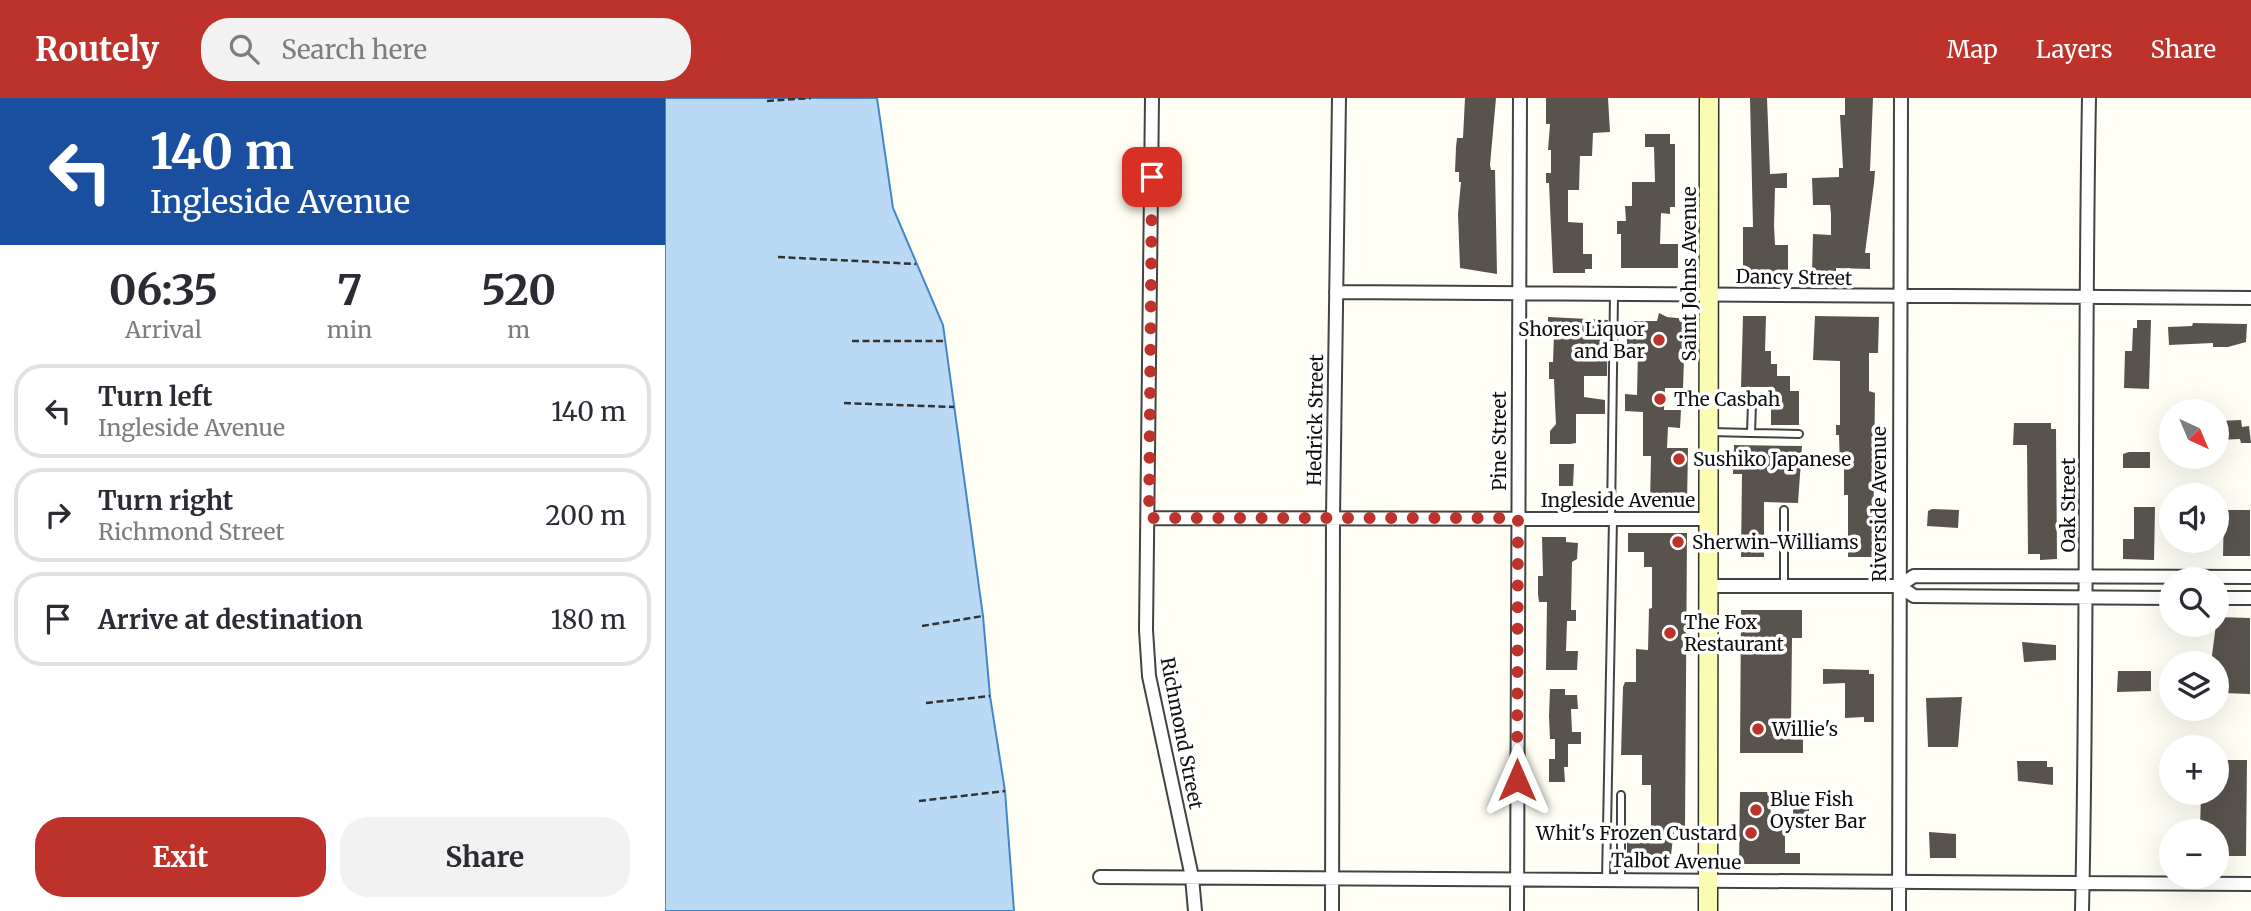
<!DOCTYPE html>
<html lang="en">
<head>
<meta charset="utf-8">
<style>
	:root { --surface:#fff; --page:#f2f2f3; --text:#2b2b33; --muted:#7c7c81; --line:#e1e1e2; --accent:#bd332c }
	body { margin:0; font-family:Merriweather,serif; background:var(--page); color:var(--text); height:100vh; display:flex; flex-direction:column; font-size:26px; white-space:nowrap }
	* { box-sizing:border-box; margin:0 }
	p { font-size:23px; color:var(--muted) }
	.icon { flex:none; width:38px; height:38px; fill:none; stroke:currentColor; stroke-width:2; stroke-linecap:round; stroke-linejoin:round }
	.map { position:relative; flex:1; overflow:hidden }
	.side { display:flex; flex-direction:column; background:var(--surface); width:665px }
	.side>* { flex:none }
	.guide { background:#1a4fa0; color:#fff; overflow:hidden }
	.needle { width:46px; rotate:136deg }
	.fabs { position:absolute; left:1494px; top:301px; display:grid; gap:14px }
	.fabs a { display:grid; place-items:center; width:70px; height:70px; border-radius:50%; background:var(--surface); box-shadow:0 7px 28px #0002; font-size:35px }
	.pin { position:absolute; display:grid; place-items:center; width:60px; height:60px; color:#fff; margin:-30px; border-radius:14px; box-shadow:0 4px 10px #0006 }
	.me { position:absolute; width:77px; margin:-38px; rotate:0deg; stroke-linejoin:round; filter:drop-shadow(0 0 5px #0008) }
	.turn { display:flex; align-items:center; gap:24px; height:147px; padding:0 35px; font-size:32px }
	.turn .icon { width:91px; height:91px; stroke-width:2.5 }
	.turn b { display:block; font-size:49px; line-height:60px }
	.eta { display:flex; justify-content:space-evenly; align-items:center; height:119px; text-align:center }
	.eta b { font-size:42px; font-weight:700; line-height:49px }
	.button { display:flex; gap:14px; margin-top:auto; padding:14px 35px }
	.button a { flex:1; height:80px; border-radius:28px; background:var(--accent); color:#fff; font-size:28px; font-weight:700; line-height:80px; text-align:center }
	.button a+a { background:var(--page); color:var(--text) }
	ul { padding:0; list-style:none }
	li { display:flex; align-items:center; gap:21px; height:94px; margin:0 14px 10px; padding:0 21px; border:4px solid var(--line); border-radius:28px }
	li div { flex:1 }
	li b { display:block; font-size:26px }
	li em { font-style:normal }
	header { display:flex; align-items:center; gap:42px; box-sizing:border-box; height:98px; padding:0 35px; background:var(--accent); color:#fff }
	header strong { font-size:33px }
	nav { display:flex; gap:38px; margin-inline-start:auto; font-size:24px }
	.search { width:490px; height:63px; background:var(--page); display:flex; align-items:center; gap:18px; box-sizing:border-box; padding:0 24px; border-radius:28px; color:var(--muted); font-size:26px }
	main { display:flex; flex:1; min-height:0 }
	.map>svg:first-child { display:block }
	.water { fill:#bad9f5; stroke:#4387c9; stroke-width:2 }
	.building { fill:#59534d }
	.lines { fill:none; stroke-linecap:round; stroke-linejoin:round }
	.service-casing { stroke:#434343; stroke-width:10 }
	.minor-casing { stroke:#434343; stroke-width:16 }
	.secondary-casing { stroke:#323232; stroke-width:21 }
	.path { stroke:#323232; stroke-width:2.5; stroke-dasharray:7 3.5; stroke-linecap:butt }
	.service { stroke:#fff; stroke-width:6 }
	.minor { stroke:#fff; stroke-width:12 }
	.secondary { stroke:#fcfbb2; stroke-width:18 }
	.route { stroke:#bd332c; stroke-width:12; stroke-dasharray:0 21.6 }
	.poi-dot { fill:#bd332c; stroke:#fff; stroke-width:2.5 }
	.labels { text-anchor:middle; stroke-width:7; stroke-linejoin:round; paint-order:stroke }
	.street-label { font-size:19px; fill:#101010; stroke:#fff }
	.poi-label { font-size:19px; fill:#101010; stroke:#fff; text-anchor:start }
</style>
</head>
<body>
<header>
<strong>Routely</strong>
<div class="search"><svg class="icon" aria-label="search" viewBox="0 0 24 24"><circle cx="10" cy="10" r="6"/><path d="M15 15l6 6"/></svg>Search here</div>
<nav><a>Map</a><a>Layers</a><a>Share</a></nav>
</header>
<main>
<section class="side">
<div class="guide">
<div class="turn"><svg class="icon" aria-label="left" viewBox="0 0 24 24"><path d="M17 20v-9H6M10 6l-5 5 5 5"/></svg><div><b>140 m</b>Ingleside Avenue</div></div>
</div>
<div class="eta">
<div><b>06:35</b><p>Arrival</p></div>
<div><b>7</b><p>min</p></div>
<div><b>520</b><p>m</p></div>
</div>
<ul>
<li><svg class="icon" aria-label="left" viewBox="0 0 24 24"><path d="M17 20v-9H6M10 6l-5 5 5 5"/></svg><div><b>Turn left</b><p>Ingleside Avenue</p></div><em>140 m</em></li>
<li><svg class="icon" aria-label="right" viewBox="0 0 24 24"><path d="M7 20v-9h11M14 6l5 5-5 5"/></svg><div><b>Turn right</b><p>Richmond Street</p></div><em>200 m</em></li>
<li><svg class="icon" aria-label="arrive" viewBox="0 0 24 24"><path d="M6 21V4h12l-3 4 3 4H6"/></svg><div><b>Arrive at destination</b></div><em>180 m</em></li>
</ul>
<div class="button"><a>Exit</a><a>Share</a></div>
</section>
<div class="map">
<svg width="1586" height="813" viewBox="0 0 1586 813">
	<rect width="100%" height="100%" fill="#fffef4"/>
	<path class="water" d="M0 0H212L228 110 278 227 318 518 325 598 340 693 349 813H0Z"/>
	<path class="building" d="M800 0H831L825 67 826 72H830L832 176 795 170 793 116 796 84H794V74H790L791 49 792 40H798Z
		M881 0H943L945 34 928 35 927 58H915L914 92H903V124L918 125V156H927V171H920V175H888L884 85H881V75H886V52H883L885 26H881Z
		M1085 0H1102L1105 76 1122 75V90H1110L1109 128 1110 147H1123V176H1078V129H1088Z
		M1180 0H1208L1205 73H1210L1209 85 1200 155H1205V171L1171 170V173L1147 174 1148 136 1166 137V116L1165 107H1148L1147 80 1174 79V70H1178L1175 17H1180Z
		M980 36H1005V46H1010V109H1005V116L996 115 995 146H1013V170H956V136H952V123H961L960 108H967V84H990L989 49H980Z
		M994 215 1002 219 1022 221 1020 238H1023V261H1019L1018 290H1000L999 312H1016L1015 330 1003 329 1002 350H1023L1022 406H985L986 358H978V314L960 313V296L972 297 973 252 962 248V231H969V223H992Z
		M1078 218H1101L1100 253H1106V266H1112V278H1125V293H1134V327H1106V289H1076Z
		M1150 218 1214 219 1213 255H1204V293L1210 295 1208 459H1183V397H1179V369L1175 370 1174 337H1171V327H1175V263L1148 262Z
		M883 219 943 222 942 278H919V299L940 302V316H911V345L905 346H885V333L891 326 890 306 889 281H884V264H888L889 236H883Z
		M1472 222H1486L1484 291 1459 290 1460 253H1467L1468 230H1472Z
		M1528 225 1582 226 1581 244 1563 249H1548V245L1504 247 1503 229 1527 228Z
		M1576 322 1577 329 1584 328 1586 345H1576L1575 341 1552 342V323Z
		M1349 325H1386V331H1391L1392 461 1375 462V456H1363L1362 347H1348Z
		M1069 347 1137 348 1133 405 1099 404V459H1076L1077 376H1068Z
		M1464 354H1485V370H1458V356Z
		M894 366H909L908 388H894Z
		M1469 409H1490L1489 462 1458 461V441H1469Z
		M1267 411 1294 412 1293 430 1262 428 1263 413Z
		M1559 412H1585V458H1558Z
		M963 435H1022L1020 731H1009L1005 766 962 764V732H986V687H977V657H956L958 589 960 584H971V551L983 552 984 511 987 510V469H979V454H963Z
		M877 439H901V444L913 445 912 461 907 464 906 512H911V523H902L901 553H913L912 572H881L882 504H874L873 496V478H878Z
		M1076 512H1137V540H1127L1126 627H1138V655H1075Z
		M1552 519 1585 520V596L1558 595V591H1553L1552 565H1546Z
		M1357 544 1391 547V562L1359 564Z
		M1158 571 1204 572V576H1209V624H1199V619L1180 620V585L1158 586Z
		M1453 573H1486V593L1452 594Z
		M885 591H900V597H912L913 611H906L907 634H916V646H903V669H899L900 684H884V661H890V641H885L884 618Z
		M1297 599 1293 649H1263L1261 600Z
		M1552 662H1582L1581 758H1552V733H1535L1536 695H1552Z
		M1352 663H1382V669H1388V687L1353 683Z
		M1075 694H1144V730H1128V706H1106L1105 726H1120V755H1135V766H1074Z
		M1264 734 1291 736V760H1265Z"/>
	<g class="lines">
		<defs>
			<path id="service" d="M1047 300 1087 305 1086 335 1134 336
				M1046 334 1086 335
				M946 421 949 197
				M1119 488V412
				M956 697V782
				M941 782 948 421"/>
			<path id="minor" d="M487 0 481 532 484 578 527 779 530 813
				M671 194 1586 200
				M484 420 1044 421
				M1044 488H1234L1249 498 1507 500
				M1234 488 1249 478 1586 479
				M1552 500H1586
				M435 779 1586 786
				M667 813 668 419 674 0
				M852 813 855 0
				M1234 813 1236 0
				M1417 813C1423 542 1419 271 1424 0"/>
			<path id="secondary" d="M1043 813 1044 0"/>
		</defs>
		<use href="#service" class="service-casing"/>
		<use href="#minor" class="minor-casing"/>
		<use href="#secondary" class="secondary-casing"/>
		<path class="path" d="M102 3 146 0
			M113 159 251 166
			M187 243H279
			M179 305 289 309
			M257 528 318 518
			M261 605 325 598
			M254 703 340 693"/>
		<use href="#service" class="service"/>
		<use href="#minor" class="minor"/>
		<use href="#secondary" class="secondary"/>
	</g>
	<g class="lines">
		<path class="route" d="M487 79 484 420H853L852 682"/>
	</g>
	<g class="poi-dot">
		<circle cx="994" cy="242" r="7"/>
		<circle cx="995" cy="301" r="7"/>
		<circle cx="1014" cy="361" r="7"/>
		<circle cx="1013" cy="444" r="7"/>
		<circle cx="1005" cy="535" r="7"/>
		<circle cx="1093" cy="631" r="7"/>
		<circle cx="1091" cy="712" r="7"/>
		<circle cx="1086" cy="735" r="7"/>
	</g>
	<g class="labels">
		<g class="street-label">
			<text transform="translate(1024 176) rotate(-90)" y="7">Saint Johns Avenue</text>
			<text transform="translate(1129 179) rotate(1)" y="7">Dancy Street</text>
			<text transform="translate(650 322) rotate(-89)" y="7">Hedrick Street</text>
			<text transform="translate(834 343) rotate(-90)" y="7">Pine Street</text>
			<text x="953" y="409">Ingleside Avenue</text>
			<text transform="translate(1214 406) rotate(-90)" y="7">Riverside Avenue</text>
			<text transform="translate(1403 407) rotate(-90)" y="7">Oak Street</text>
			<text transform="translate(517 635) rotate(79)" y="7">Richmond Street</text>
			<text transform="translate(1011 763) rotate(1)" y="7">Talbot Avenue</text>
		</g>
		<g class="poi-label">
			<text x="980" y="238" text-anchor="end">Shores Liquor<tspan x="980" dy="22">and Bar</tspan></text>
			<text x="1009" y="308">The Casbah</text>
			<text x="1028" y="368">Sushiko Japanese</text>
			<text x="1027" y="451">Sherwin-Williams</text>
			<text x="1019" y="531">The Fox<tspan x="1019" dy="22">Restaurant</tspan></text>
			<text x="1107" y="638">Willie's</text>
			<text x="1105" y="708">Blue Fish<tspan x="1105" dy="22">Oyster Bar</tspan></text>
			<text x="1072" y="742" text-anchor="end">Whit's Frozen Custard</text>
		</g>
	</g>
</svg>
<div class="fabs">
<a><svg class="needle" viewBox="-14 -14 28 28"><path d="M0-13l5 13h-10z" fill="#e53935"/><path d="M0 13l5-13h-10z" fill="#7c7c81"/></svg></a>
<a><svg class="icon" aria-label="sound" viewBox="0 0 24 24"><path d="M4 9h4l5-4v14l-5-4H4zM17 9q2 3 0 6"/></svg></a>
<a><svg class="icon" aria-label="search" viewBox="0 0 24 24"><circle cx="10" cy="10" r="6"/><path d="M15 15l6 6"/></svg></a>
<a><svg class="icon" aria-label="layers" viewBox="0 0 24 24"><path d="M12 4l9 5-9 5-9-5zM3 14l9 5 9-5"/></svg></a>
<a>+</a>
<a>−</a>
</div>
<div class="pin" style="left:487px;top:79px;background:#d93025"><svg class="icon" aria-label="arrive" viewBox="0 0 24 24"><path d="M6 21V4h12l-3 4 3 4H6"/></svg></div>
<svg class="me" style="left:852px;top:682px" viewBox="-20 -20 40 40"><path d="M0-17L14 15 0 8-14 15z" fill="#bd332c" stroke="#fff" stroke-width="4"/></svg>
</div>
</main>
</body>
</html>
